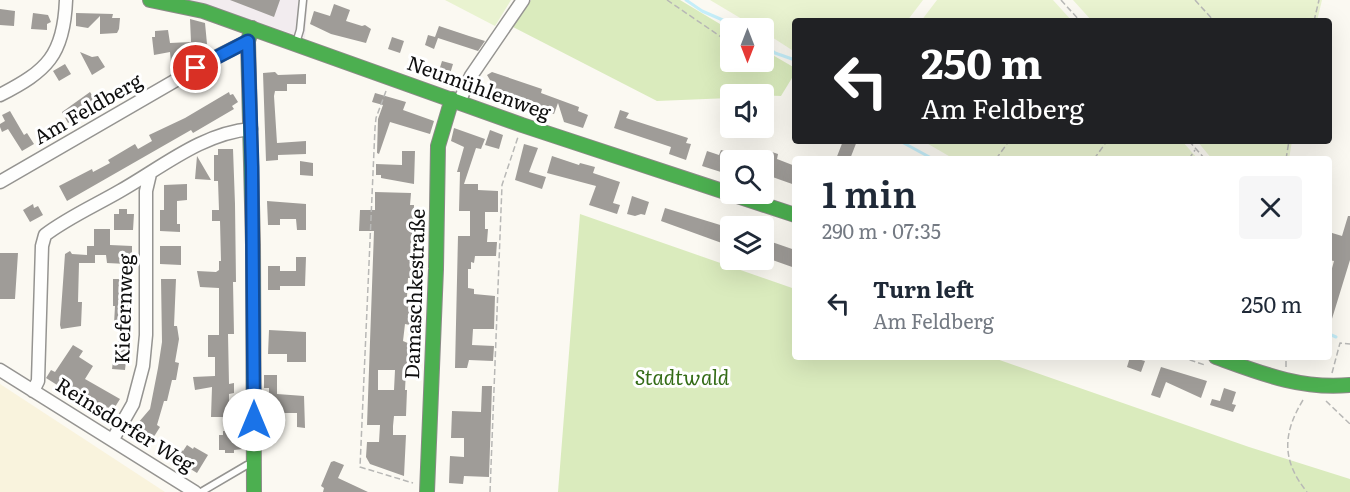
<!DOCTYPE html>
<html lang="en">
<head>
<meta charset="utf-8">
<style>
	:root { --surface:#fff; --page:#f6f6f7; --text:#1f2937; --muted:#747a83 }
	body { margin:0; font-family:Literata,serif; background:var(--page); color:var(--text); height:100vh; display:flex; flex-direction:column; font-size:22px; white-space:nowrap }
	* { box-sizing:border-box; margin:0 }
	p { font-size:20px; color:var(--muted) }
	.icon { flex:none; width:33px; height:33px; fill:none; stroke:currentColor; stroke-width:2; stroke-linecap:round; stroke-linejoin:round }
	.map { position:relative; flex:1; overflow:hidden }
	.details { position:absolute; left:792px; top:156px; width:540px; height:204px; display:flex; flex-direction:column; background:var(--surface); border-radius:6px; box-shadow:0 6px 24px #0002 }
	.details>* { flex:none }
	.top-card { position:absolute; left:792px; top:18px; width:540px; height:126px; border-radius:6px; box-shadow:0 6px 24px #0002; background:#202124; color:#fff; overflow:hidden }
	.needle { width:39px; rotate:180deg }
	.tools { position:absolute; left:720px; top:18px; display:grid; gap:12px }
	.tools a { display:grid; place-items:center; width:54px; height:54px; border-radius:6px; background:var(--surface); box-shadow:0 6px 24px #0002; font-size:30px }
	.pin { position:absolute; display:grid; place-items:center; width:51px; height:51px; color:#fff; margin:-26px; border:3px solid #fff; border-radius:50%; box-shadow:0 2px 6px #0007 }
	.me { position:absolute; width:66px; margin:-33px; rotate:0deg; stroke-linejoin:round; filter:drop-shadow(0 0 4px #0008) }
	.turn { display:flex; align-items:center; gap:21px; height:126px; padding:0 30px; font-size:27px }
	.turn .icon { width:78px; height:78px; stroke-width:2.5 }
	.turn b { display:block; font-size:42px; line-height:51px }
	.round { display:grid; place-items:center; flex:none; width:63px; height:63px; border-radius:6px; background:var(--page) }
	.overview { display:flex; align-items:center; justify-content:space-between; height:102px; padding:0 30px }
	h1 { font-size:36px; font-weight:600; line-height:45px }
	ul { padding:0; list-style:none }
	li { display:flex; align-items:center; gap:18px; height:90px; padding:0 30px }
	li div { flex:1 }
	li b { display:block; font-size:22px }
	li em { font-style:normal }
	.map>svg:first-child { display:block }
	.industrial { fill:#f2ecef }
	.farmland { fill:#f9f3dd }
	.green { fill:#e9f3d0 }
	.forest { fill:#daebbd }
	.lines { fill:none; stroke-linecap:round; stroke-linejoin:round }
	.stream { stroke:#c5eef9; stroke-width:3 }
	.building { fill:#9f9c98; fill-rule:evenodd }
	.lane-casing { stroke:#959491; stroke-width:9 }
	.street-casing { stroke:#959491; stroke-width:15 }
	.fast-casing { stroke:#8b8a87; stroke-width:16 }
	.path { stroke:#b8b8b6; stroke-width:1.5; stroke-dasharray:6 3; stroke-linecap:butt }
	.lane { stroke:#fefefd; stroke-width:6 }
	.street { stroke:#fefefd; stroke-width:12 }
	.fast { stroke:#4caf50; stroke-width:14 }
	.route-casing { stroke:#114b97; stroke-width:15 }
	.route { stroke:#1a73e8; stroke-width:10 }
	.labels { text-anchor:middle; stroke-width:6; stroke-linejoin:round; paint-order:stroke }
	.street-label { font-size:20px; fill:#0e0e0e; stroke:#fff }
	.park-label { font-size:20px; font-style:italic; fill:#346c17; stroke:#fff }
</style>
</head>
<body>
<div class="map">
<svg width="1350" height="492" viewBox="0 0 1350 492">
	<rect width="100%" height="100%" fill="#fbf9f2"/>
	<path class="industrial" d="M191 0H308L305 38Z"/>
	<path class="farmland" d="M0 384 165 492H0Z"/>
	<path class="green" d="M445 0H511L495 26Z
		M710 0H923L907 21H795V52L764 32V28H757Z
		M937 0H1053L1072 21H921Z
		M1073 0H1322L1317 21H1092Z
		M923 141H1182L1198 159H954Z
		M1197 141H1292L1289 159H1212Z"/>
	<path class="forest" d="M531 0H680L730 30V62H764V50L795 68V73L781 96 730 94V98L657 101 513 27Z
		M580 214 795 289V357H991L1249 447 1350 479V492H558Z"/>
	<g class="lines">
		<path class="stream" d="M686 0 702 11 741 28
			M764 44 775 53 795 60
			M900 141 933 159
			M1329 334 1336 337"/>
	</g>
	<path class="building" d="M230 0H280L274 17Z
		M334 4 350 10 346 21 362 26 365 25 371 29 366 43 331 34 310 24 314 11 330 16Z
		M0 9 15 11 14 26 0 25Z
		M33 13 48 15 51 22 47 24V30L31 29Z
		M76 13 113 14 112 18H120L119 29 117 33 100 34V16L88 28 76 26Z
		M190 19 205 23 207 44 201 45 202 56 171 63 170 52 154 55 152 37H155V31L168 30 170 43 191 42Z
		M439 26 469 36 485 41 478 51 438 38 434 49 425 45 428 35 435 37Z
		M392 37 404 41 400 53 388 49Z
		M80 52 92 57 98 56 105 67 92 75Z
		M442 61 453 64 449 77 438 74Z
		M65 64 71 74 59 81 53 71Z
		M275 72 278 75 306 74V84H287V91H275L274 96 277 143 306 141V154L278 155V160L266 161 263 73Z
		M492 72 542 89 541 93 579 107 578 111 588 115 583 128 564 122 558 103 554 114 487 90 490 80 487 75Z
		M90 92 98 105 68 123 62 112Z
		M229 92 230 95 233 94 238 102 232 106 234 109 193 133 191 130 67 201 59 186 92 169 93 172 110 163 108 160 135 144 138 149 152 141 149 135 185 118Z
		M375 93 406 102 403 110 434 121 430 134 390 122 379 154 377 153 378 119 383 105 372 102Z
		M620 110 629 113 626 118 688 138 686 143 691 144 686 160 669 154 671 147 614 128Z
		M10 111 24 135 27 133 34 144 22 151 8 129 2 132 0 127V124L5 121 2 115Z
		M454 128 485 139 481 149 476 148 464 184H478V190L498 191V212H485V229H488L487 242H497L496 256H475L474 263 471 262V269H468V288L474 289V294L495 296 494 329H473L472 345 494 346 493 361 469 360 467 368H455L458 236H470V211H459L460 172H457L464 147 451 141Z
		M490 130 503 135 499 149 485 145Z
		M843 141H857L850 159H836Z
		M524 144 538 148 529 172 546 177 542 189 515 180Z
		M218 149H233L235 204 236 282H233L234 334H228L229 384 234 383V393L229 394V417H211L212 387 195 390 193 377 215 376V357H208V335H219V288L200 287 197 271 216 272 219 270V261H221L220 221H212V210H219L218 181H214V155H218Z
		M721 150 731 153 724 173 702 166 707 151 719 155Z
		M766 150 778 154 777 159 795 166V185L764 174 762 160Z
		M402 151H415L414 184 381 178V175H376V164L402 165Z
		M197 156 211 180 195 179Z
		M552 156 579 165 580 163 595 167 593 173 620 182 613 203 620 205 617 214 589 205 596 186 547 173Z
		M300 161 313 163V176L300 175Z
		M187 184V200L177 201V224H180V232L160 231V210H164V185Z
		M375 192 411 193 410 205H414L412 278H408L407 297H411L410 325 405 324 403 341 410 344 409 370H406L405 390H407L406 416H394L393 426V435H406L404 476 370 464 366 457 367 442H379L380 425H367L374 231H359L360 210H375ZM378 370H395L394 390H378Z
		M632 196 649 202 645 215 641 214 635 216 627 214Z
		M267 201 306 204V230H297L296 219H280V225H268Z
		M33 204 34 208 38 206 43 215 30 222 23 210Z
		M665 208 730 228V246L661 221Z
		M119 209H127V214H134L133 230H114V214H119Z
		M1348 216H1350V260L1331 322H1329V279L1334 261 1329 260V232L1342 236Z
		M94 229H110V245L132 246V260H128L127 264 107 263 106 255H95V263H79L78 302H82L81 326 61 329 60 325 65 254 70 251 72 254 87 255V246H94Z
		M769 241 795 250V268L764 257Z
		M160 246H181V265L160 264Z
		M0 253H18L15 299H0Z
		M296 257H306L305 286H280V290H268V266H280V271H296Z
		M113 279H131L130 344 128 343 125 370 112 369 115 346 118 347V325L114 324 115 306H113Z
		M161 279H176L174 326H177L179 339 175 362 179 363 176 380H172L167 401H164L157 425 160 427 150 443 134 434 138 423 150 409 158 368 162 342Z
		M269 330 306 332V362H287V354H268Z
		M73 345 83 351 79 357 93 366 85 379 120 399 110 415 102 410 100 412 46 378 51 370 55 372Z
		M1130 357 1145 361 1141 372 1127 367Z
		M1161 367 1207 381 1201 398 1166 382 1160 398 1151 395Z
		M264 375H277V394L304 396 305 428 297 427V413H281V419L269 418V388H264Z
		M482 386H492L489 477 464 476 463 484 449 483 450 456 464 457V438H451L452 411 481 412Z
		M1224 388 1236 392 1232 404 1236 405 1233 412 1210 405 1212 399 1220 401Z
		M223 431H237V435L243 436V449L234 450V453H225V450H219V435H223Z
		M175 445 183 451 187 445 193 449 194 447 208 455 197 473 171 457 173 455 169 453Z
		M334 461 344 465 338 478 368 492H323L324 488 321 486 331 462Z"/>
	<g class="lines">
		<defs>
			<path id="lane" d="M296 43 300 30 303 0
				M201 492 247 465 254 464"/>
			<path id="street" d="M0 95C47 71 64 55 66 0
				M459 102 471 76 523 0
				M0 182 216 57 248 41
				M0 370 195 492
				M33 391 38 381 42 246 45 235C67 218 96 205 120 191 161 168 202 133 251 129
				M113 439 133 404 143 366 146 335V191L150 174"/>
			<path id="fast" d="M150 0 203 11 522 125 795 215
				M252 28 248 41 253 245 254 492
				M1216 357C1260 373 1302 390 1350 385
				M427 492 436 269 438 146 452 99"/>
		</defs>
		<use href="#lane" class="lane-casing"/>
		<use href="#street" class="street-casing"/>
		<use href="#fast" class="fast-casing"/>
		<path class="path" d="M667 0 730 43
			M1061 0 1080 21
			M1195 0 1214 21
			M1314 21 1319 0
			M386 91 376 118 375 128 360 467 413 483
			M1189 141 1205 159
			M996 159 1009 141
			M1094 159 1107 141
			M1189 159 1195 150
			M1286 159 1289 141
			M1181 357 1205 365
			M1286 367V357
			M1332 373 1340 343 1350 344
			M1303 400C1283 433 1281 460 1307 492
			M1326 401 1350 424
			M490 492 502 185 518 137"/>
		<use href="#lane" class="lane"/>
		<use href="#street" class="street"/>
		<use href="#fast" class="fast"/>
	</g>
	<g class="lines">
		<defs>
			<path id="route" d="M196 68 248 41 252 167 254 420"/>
		</defs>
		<use href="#route" class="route-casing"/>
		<use href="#route" class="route"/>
	</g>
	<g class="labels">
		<g class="street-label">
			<text transform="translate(479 88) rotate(20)" y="7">Neumühlenweg</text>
			<text transform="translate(88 109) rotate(-30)" y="7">Am Feldberg</text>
			<text transform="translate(415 294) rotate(-88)" y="7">Damaschkestraße</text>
			<text transform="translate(124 309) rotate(-88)" y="7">Kiefernweg</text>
			<text transform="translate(125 425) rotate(32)" y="7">Reinsdorfer Weg</text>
		</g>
		<g class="park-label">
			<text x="682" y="385">Stadtwald</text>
		</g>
	</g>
</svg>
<div class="tools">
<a><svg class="needle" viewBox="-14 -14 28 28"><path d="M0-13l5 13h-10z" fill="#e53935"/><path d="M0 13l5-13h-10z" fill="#747a83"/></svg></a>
<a><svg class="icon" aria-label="sound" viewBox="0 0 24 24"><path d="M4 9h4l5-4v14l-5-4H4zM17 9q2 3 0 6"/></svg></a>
<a><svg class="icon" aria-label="search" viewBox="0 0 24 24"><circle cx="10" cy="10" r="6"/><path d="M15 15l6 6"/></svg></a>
<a><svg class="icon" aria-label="layers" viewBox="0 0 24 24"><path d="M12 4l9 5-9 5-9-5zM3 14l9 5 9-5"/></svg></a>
</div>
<div class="pin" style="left:196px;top:68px;background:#d93025"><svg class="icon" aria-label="arrive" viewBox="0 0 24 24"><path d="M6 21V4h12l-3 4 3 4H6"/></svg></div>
<svg class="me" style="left:254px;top:420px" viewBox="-20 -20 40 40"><circle r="19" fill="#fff"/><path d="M0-13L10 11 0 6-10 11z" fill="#1a73e8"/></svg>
<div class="top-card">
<div class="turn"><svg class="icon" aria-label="left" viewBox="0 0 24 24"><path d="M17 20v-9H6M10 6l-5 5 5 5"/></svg><div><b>250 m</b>Am Feldberg</div></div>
</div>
<section class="details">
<div class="overview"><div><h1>1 min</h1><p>290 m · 07:35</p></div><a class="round"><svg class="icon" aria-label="close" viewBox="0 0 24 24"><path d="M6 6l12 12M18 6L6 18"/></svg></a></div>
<ul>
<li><svg class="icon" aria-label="left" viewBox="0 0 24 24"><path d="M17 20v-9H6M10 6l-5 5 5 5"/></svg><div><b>Turn left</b><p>Am Feldberg</p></div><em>250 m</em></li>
</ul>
</section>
</div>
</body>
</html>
